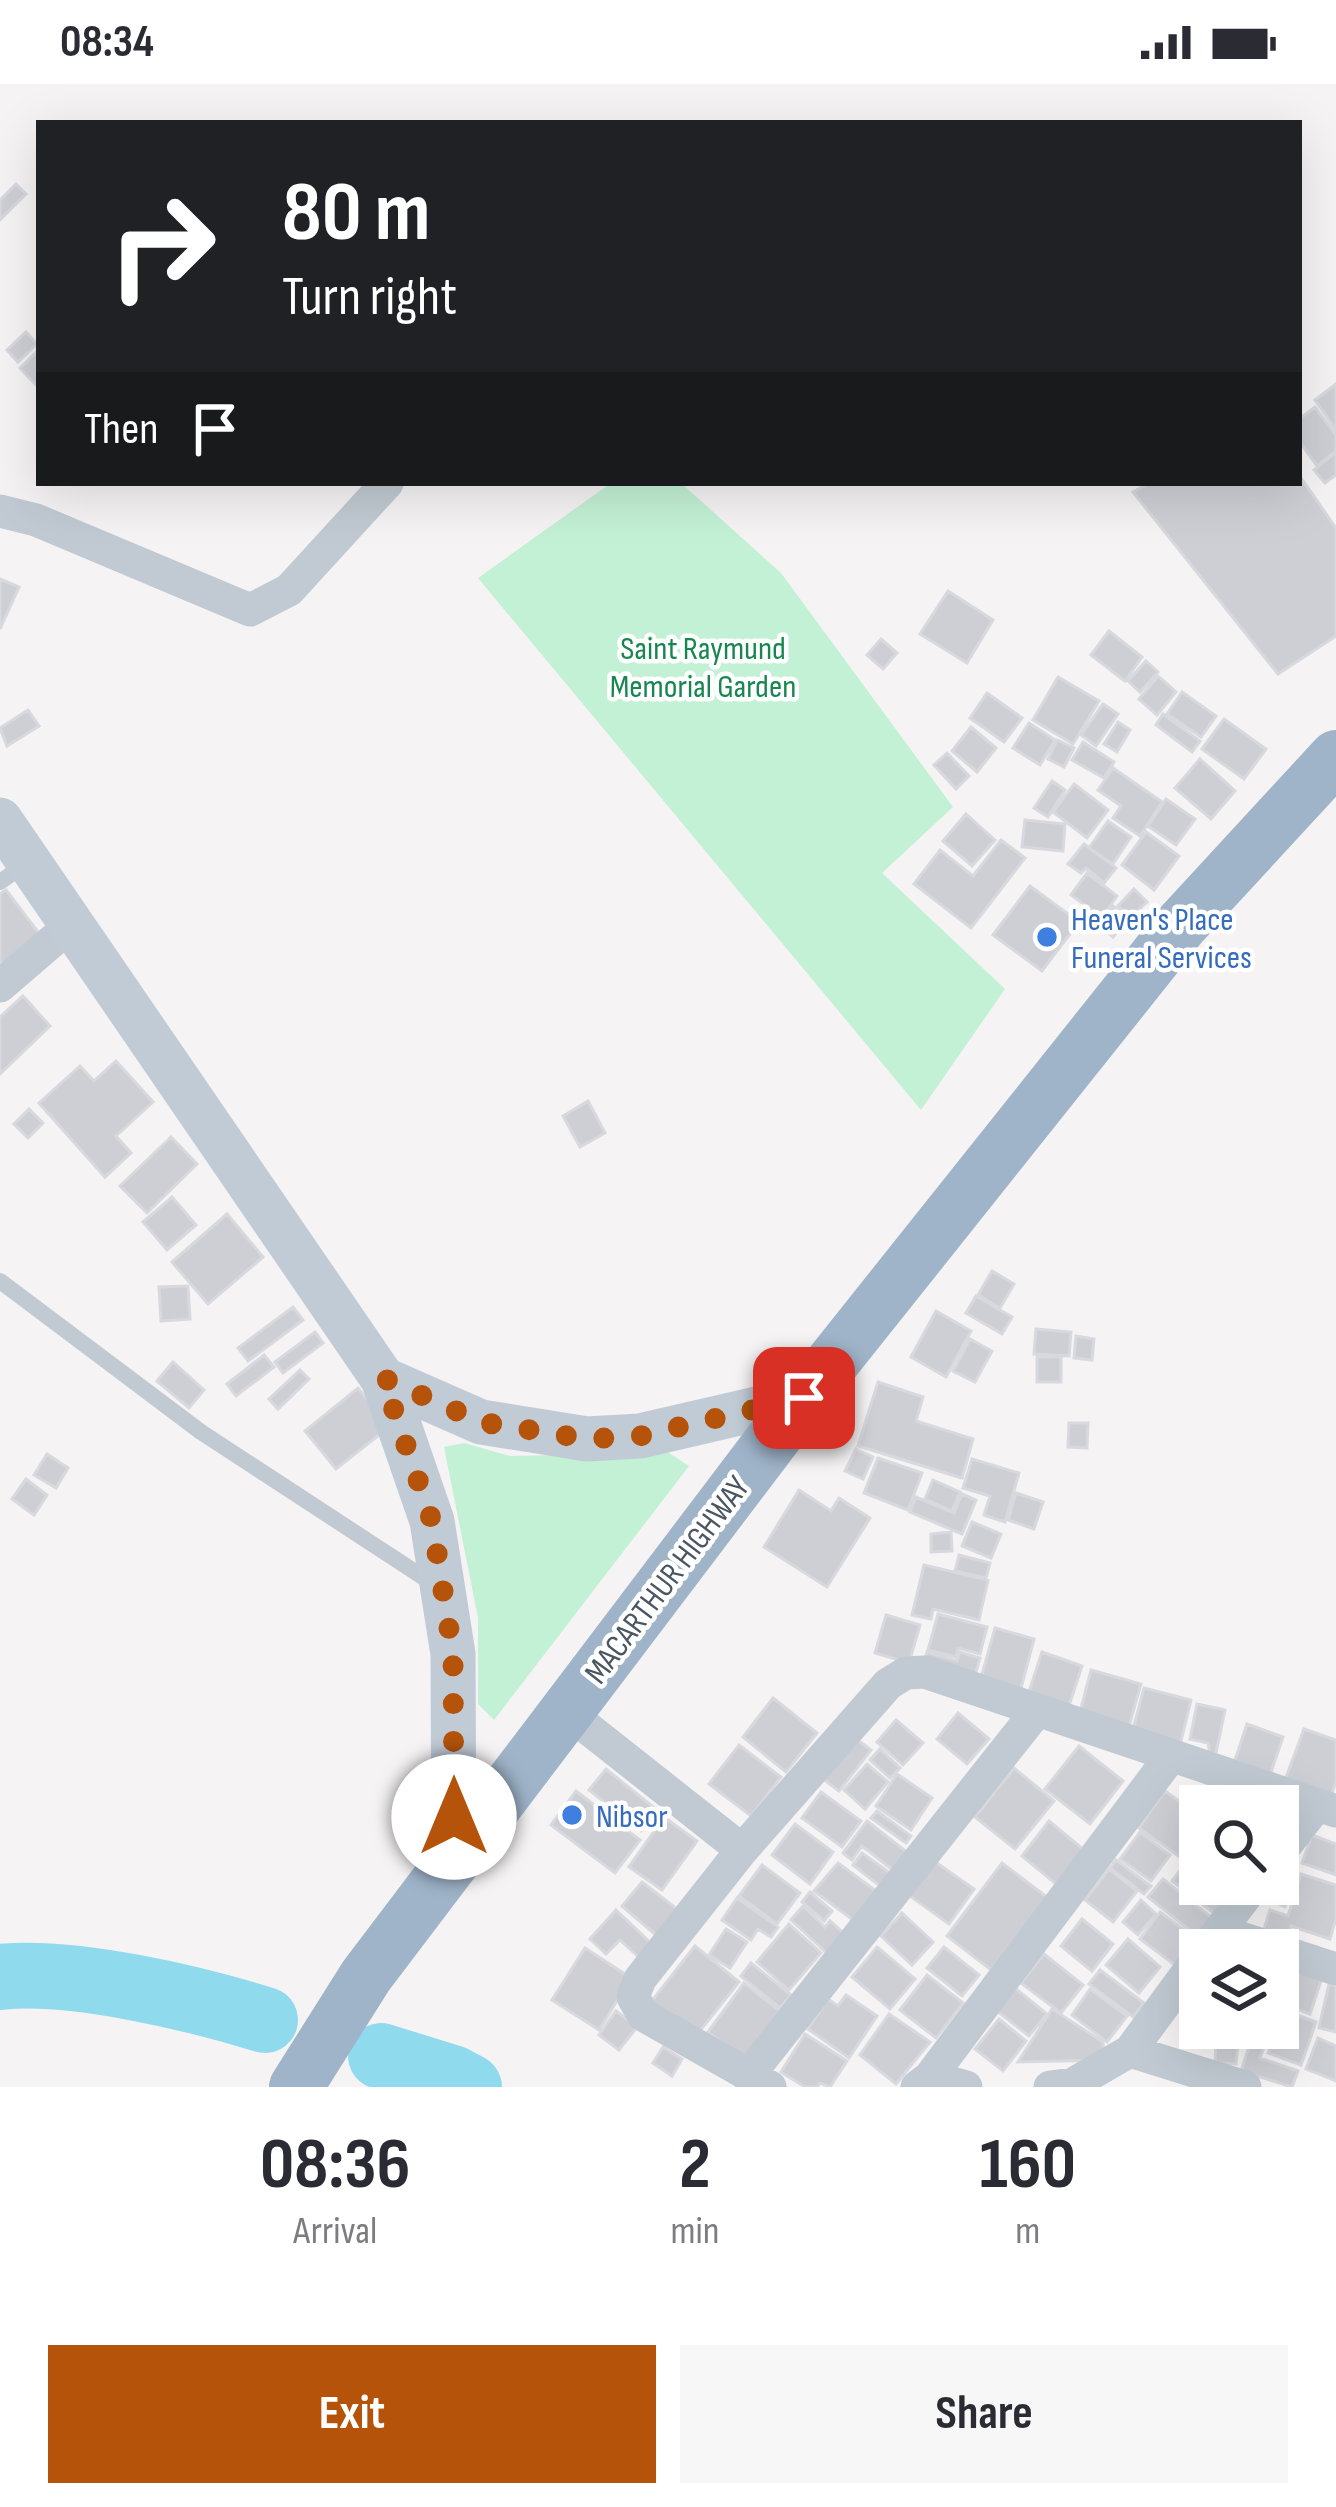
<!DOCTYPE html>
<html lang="en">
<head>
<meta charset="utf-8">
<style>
	:root { --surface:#fff; --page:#f7f7f7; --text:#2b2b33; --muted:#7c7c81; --accent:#b45309 }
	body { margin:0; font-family:"Sofia Sans Condensed",sans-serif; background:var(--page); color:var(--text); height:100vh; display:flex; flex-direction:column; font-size:45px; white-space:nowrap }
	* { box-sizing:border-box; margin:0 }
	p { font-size:39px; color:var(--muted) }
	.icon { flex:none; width:66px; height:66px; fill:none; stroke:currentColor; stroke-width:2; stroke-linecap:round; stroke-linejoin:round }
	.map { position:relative; height:2003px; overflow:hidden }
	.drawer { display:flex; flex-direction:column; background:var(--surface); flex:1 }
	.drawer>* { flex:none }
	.top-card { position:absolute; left:36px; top:36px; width:1266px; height:366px; border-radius:0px; box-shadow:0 12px 48px #0002; background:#202124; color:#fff; overflow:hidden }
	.tools { position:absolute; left:1179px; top:1701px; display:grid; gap:24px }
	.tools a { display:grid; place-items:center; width:120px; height:120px; border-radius:0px; background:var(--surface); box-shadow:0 12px 48px #0002; font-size:60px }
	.pin { position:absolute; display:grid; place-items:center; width:102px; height:102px; color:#fff; margin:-51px; border-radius:24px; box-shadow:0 6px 18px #0006 }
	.me { position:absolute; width:132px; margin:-66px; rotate:0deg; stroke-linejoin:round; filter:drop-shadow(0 0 9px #0008) }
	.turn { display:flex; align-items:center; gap:42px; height:252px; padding:0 48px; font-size:54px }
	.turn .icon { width:156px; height:156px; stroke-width:2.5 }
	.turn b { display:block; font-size:84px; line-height:102px }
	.then { display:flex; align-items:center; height:114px; padding:0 48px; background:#0003; gap:24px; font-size:45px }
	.eta { display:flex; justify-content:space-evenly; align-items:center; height:204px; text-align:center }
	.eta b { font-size:72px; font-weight:700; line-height:84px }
	.button { display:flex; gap:24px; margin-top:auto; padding:24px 48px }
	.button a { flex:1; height:138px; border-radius:0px; background:var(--accent); color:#fff; font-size:48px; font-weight:700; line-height:138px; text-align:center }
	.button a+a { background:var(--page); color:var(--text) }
	.status { display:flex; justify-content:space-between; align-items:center; height:84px; padding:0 60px; background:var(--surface); direction:ltr }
	.status svg { height:33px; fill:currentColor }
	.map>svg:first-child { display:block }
	.green { fill:#c3f1d5 }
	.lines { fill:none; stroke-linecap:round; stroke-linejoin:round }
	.river { stroke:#90daee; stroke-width:66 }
	.building { fill:#cdcfd5; stroke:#d7d9de; stroke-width:3 }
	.service { stroke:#c1cad2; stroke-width:16 }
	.minor { stroke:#c1cad2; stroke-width:33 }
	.secondary { stroke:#c1cbd6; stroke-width:45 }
	.trunk { stroke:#9fb4c9; stroke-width:54 }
	.route { stroke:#b45309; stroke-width:21; stroke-dasharray:0 37.8 }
	.shop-dot { fill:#3f7fe0; stroke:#fff; stroke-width:4.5 }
	.labels { text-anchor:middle; stroke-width:9; stroke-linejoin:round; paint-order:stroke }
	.park-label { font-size:33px; fill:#17864f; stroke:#fff }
	.shop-label { font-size:33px; fill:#366cbe; stroke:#fff; text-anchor:start }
	.street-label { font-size:33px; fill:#4a5661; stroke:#fff }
</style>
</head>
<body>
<div class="status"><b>08:34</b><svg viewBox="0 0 49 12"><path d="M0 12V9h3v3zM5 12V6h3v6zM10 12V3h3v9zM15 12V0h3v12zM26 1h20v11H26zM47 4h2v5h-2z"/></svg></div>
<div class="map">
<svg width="1336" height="2003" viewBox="0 0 1336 2003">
	<rect width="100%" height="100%" fill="#f5f3f3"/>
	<path class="green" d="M611 399H681L781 489 953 723 882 789 1005 905 921 1026 478 494Z
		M464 1359 510 1372 669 1369 689 1382 494 1636 478 1620V1534L444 1363Z"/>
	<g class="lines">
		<path class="river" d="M0 1893C72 1885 194 1914 265 1936
			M381 1972 452 1994 469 2003"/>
	</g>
	<path class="building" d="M16 100 26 110 0 136V116Z
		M26 248 37 260 18 278 7 266Z
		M39 265V297L36 301 20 284Z
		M1336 300V346L1315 316Z
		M1315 323 1336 351V367L1317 382 1299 357V335Z
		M1336 368V391L1325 399 1314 386Z
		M1299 391 1336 444V552L1278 590 1133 408 1150 399H1299Z
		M0 495 19 503 0 545Z
		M948 507 993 536 967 579 920 550Z
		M1109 547 1142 573 1125 597 1091 571Z
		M881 555 897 569 883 585 867 571Z
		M1146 577 1158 588 1140 608 1128 597Z
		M1158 592 1176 608 1157 631 1139 615Z
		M1058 593 1099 617 1073 660 1033 636Z
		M1182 608 1216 632 1201 653 1167 630Z
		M987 609 1022 634 1004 658 970 634Z
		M1103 620 1118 630 1096 662 1081 651Z
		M28 626 39 642 7 662 0 644Z
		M1163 630 1200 657 1192 668 1156 641Z
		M1224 635 1266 665 1244 695 1202 665Z
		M1118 638 1130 646 1117 668 1104 660Z
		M1029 639 1055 656 1040 681 1013 664Z
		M971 643 996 664 977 688 952 667Z
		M1057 656 1074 664 1064 683 1048 675Z
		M1083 658 1114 678 1104 694 1072 676Z
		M947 669 969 692 956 705 934 681Z
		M1200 675 1235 707 1211 735 1175 704Z
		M1113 684 1162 718 1140 752 1113 734 1121 722 1098 706Z
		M1052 697 1065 706 1048 733 1034 724Z
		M1074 700 1108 726 1087 754 1053 728Z
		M1166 715 1195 735 1176 761 1148 742Z
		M966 730 995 756 972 782 943 757Z
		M1025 736 1065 740 1063 767 1022 763Z
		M1108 737 1131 753 1113 780 1089 764Z
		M1146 748 1179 772 1154 806 1122 781Z
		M1001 756 1025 774 971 844 914 800 940 766 973 792Z
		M1084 760 1116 784 1104 799 1086 784 1081 789 1068 780Z
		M1087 789 1117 812 1102 833 1071 811Z
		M1030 802 1079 838 1042 887 993 851Z
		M1134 805 1147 818 1130 834 1118 822Z
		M6 806 41 852 3 881 0 877V810Z
		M1113 822 1128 835 1113 853 1098 839Z
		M23 912 50 942 0 990V933Z
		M116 977 153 1018 116 1052 131 1069 105 1093 39 1019 80 982 94 997Z
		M588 1017 605 1049 580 1063 563 1032Z
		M29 1025 43 1039 28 1054 14 1040Z
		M171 1053 197 1080 147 1129 120 1102Z
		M172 1113 196 1141 167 1166 143 1138Z
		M227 1130 263 1173 208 1220 172 1178Z
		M992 1187 1014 1200 1000 1224 978 1211Z
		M188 1202 190 1235 161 1237 159 1203Z
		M976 1212 1012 1233 1002 1250 966 1229Z
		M293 1223 303 1236 248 1277 238 1264Z
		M936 1227 971 1247 946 1293 911 1273Z
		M1036 1245 1071 1248 1069 1272 1034 1270Z
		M315 1248 323 1259 283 1289 275 1278Z
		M1076 1252 1094 1255 1092 1276 1074 1274Z
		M970 1255 992 1267 975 1298 953 1287Z
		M264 1271 274 1283 236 1312 227 1300Z
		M1037 1273H1061V1298H1037Z
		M173 1278 204 1306 189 1324 157 1297Z
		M300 1286 309 1295 278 1325 269 1315Z
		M878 1298 923 1313 916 1337 973 1355 962 1394 858 1362Z
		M358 1304 389 1343 336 1385 305 1347Z
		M1069 1339H1088L1087 1364 1068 1363Z
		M856 1365 873 1373 863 1395 845 1387Z
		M47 1370 68 1384 56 1404 34 1391Z
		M878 1374 922 1389 908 1426 864 1409Z
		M972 1375 1019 1389 1005 1438 984 1431 990 1412 963 1404Z
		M26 1395 47 1411 34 1431 12 1415Z
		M933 1396 960 1408 952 1427 925 1415Z
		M799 1406 831 1427 839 1414 870 1434 827 1503 764 1463Z
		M1016 1409 1043 1418 1034 1445 1008 1436Z
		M962 1410 976 1416 962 1450 910 1428 916 1413 954 1429Z
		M972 1438 1001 1450 991 1474 962 1462Z
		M951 1448 952 1467 931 1468V1450Z
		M959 1471 990 1479 986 1494 955 1487Z
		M924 1481 988 1496 979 1536 933 1525 931 1535 912 1531Z
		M938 1530 987 1543 980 1570 958 1564 956 1573 928 1566Z
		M886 1531 920 1541 909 1579 875 1569Z
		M995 1544 1034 1555 1019 1612 979 1601Z
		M927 1568 957 1577 960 1568 980 1574 973 1597 923 1581Z
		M1042 1568 1082 1582 1066 1631 1026 1617Z
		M1091 1586 1141 1600 1128 1646 1079 1632Z
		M1144 1604 1191 1616 1179 1665 1131 1653Z
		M773 1614 817 1649 786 1688 743 1653Z
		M1197 1620 1225 1626 1216 1669 1210 1670 1208 1659 1190 1655Z
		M958 1629 989 1655 967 1680 937 1655Z
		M896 1636 923 1659 903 1681 877 1658Z
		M1247 1640 1283 1653 1268 1697 1232 1685Z
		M1304 1645 1336 1656V1698L1330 1715 1284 1699Z
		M855 1654 871 1666 839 1707 823 1695Z
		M739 1661 781 1693 751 1732 709 1700Z
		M1079 1662 1123 1697 1090 1740 1045 1705Z
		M880 1665 900 1684 890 1694 870 1676Z
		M867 1680 888 1698 865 1725 844 1706Z
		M1014 1684 1054 1717 1015 1765 975 1733Z
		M606 1685 657 1726 641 1747 589 1706Z
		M897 1690 932 1714 911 1746 876 1722Z
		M576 1707 640 1756 615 1789 551 1741Z
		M1165 1707 1190 1725 1200 1712 1223 1714 1218 1722H1200V1747L1181 1774 1139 1744Z
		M821 1708 861 1737 842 1763 802 1734Z
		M877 1727 911 1752 906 1759 871 1734Z
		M664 1733 697 1757 662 1806 629 1783Z
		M867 1737 908 1769 894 1787 862 1762 852 1776 843 1769Z
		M1049 1737 1084 1766 1056 1800 1022 1772Z
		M795 1740 833 1768 810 1800 772 1771Z
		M1140 1748 1170 1771 1151 1797 1120 1775Z
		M1312 1751 1336 1760V1791L1302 1779Z
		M1200 1760V1800H1239L1216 1831 1172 1797Z
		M862 1769 890 1789 880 1802 853 1781Z
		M1116 1776 1151 1802 1144 1810 1110 1784Z
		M934 1777 974 1805 949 1840 910 1812Z
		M838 1779 876 1807 853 1836 814 1807Z
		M1002 1779 1047 1813 991 1886 947 1852Z
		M762 1781 800 1809 777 1840 739 1812Z
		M1278 1782 1299 1792 1285 1823 1264 1813 1270 1800H1278Z
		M1109 1785 1137 1807 1113 1838 1085 1816Z
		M1301 1790 1336 1801V1835L1330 1855 1291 1842 1287 1856 1263 1848 1270 1826 1288 1832Z
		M1163 1795 1211 1833 1197 1852 1148 1813Z
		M642 1798 677 1825 656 1851 622 1822Z
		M810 1808 832 1827 824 1837 802 1818Z
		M737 1814 778 1843 771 1853 758 1845 751 1856 722 1836Z
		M1141 1816 1156 1830 1138 1851 1123 1838Z
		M803 1822 825 1843 830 1837 848 1853 830 1872 791 1836Z
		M616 1826 654 1862 642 1876 620 1856 606 1870 590 1855Z
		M1160 1828 1195 1854 1175 1881 1140 1855Z
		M902 1829 933 1858 912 1881 881 1852Z
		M1082 1835 1113 1860 1092 1887 1061 1862Z
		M789 1840 821 1869 789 1906 757 1878Z
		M726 1845 747 1858 730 1884 709 1871Z
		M1128 1855 1160 1883 1139 1909 1106 1881Z
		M695 1862 739 1898 695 1953 651 1918Z
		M877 1863 915 1895 890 1925 852 1893Z
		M944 1863 979 1891 962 1912 927 1884Z
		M585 1864 631 1894 599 1946 552 1916Z
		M1044 1870 1083 1901 1061 1929 1021 1899Z
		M751 1879 791 1911 780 1924 741 1892Z
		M1281 1880 1322 1894 1310 1930 1278 1918Z
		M1100 1886 1144 1919 1133 1933 1089 1900Z
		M927 1891 963 1919 936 1954 900 1926Z
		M744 1899 780 1927 744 1975 708 1948Z
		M1329 1900 1336 1902V1948L1319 1944Z
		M1015 1904 1047 1930 1029 1952 997 1927Z
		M1090 1905 1127 1932 1107 1958 1072 1931Z
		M846 1911 877 1932 849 1974 808 1945 828 1915 838 1922Z
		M1052 1925 1103 1958 1104 1976 1018 1978Z
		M1283 1926 1316 1938 1301 1981 1268 1969Z
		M616 1927 637 1943 619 1966 599 1951Z
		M889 1930 930 1958 896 2000 860 1971Z
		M999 1935 1026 1957 1003 1987 975 1965Z
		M1255 1944H1271L1260 1974 1298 1987 1292 2003 1241 1987Z
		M805 1950 847 1977 830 2003 820 1999 817 2003H805L781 1988Z
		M1318 1954 1336 1962V1997L1306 1985Z
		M1216 1958 1238 1959 1236 1980 1215 1979Z
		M663 1963 682 1975 672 1992 653 1979Z"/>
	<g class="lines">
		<path class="service" d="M0 798 28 778
			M0 1197 201 1348 432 1499"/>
		<path class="minor" d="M0 427 36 436 250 526 289 506 387 399
			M0 902 71 841
			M566 1627 742 1766
			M1278 1771 1317 1721
			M1219 1847 1336 1885
			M1209 1860 1255 1800
			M1130 1967 1200 1872
			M748 1992 1036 1628
			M930 1993 1171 1672
			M770 2003 643 1931 633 1913 640 1895 742 1766 888 1600 906 1589 925 1588 1336 1727
			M917 2003 930 1993 966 2003
			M1050 2003 1073 2000 1130 1967 1245 2003"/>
		<path class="secondary" d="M0 736 383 1295 432 1437 453 1570 454 1774
			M383 1295 481 1338 587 1355 640 1352 804 1314"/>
		<path class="trunk" d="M296 2003 366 1892 804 1314 1181 841 1336 673"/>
	</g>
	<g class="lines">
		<path class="route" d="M454 1733 453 1570 432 1437 383 1294 481 1338 587 1355 640 1352 804 1314"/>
	</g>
	<g class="shop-dot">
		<circle cx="1047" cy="853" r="12"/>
		<circle cx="572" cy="1731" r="12"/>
	</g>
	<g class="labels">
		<g class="park-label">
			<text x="703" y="575">Saint Raymund<tspan x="703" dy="38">Memorial Garden</tspan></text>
		</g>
		<g class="shop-label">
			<text x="1071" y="846">Heaven's Place<tspan x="1071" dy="38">Funeral Services</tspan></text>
			<text x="596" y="1743">Nibsor</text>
		</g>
		<g class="street-label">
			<text transform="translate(666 1495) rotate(-53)" y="12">MACARTHUR HIGHWAY</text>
		</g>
	</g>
</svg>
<div class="tools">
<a><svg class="icon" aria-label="search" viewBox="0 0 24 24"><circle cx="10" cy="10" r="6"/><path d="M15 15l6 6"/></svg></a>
<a><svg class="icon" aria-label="layers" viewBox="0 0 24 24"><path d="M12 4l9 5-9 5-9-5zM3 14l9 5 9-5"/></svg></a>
</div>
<div class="pin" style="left:804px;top:1314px;background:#d93025"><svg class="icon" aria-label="arrive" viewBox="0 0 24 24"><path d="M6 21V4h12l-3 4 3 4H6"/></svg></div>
<svg class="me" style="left:454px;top:1733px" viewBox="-20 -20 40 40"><circle r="19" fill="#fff"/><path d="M0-13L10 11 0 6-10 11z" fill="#b45309"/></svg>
<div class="top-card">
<div class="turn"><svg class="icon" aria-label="right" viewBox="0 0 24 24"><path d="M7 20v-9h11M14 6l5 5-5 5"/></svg><div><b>80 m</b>Turn right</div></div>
<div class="then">Then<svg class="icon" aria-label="arrive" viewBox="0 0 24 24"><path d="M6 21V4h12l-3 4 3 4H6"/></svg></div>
</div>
</div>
<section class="drawer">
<div class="eta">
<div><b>08:36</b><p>Arrival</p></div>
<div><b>2</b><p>min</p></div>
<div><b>160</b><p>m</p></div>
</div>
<div class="button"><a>Exit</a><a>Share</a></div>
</section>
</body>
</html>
